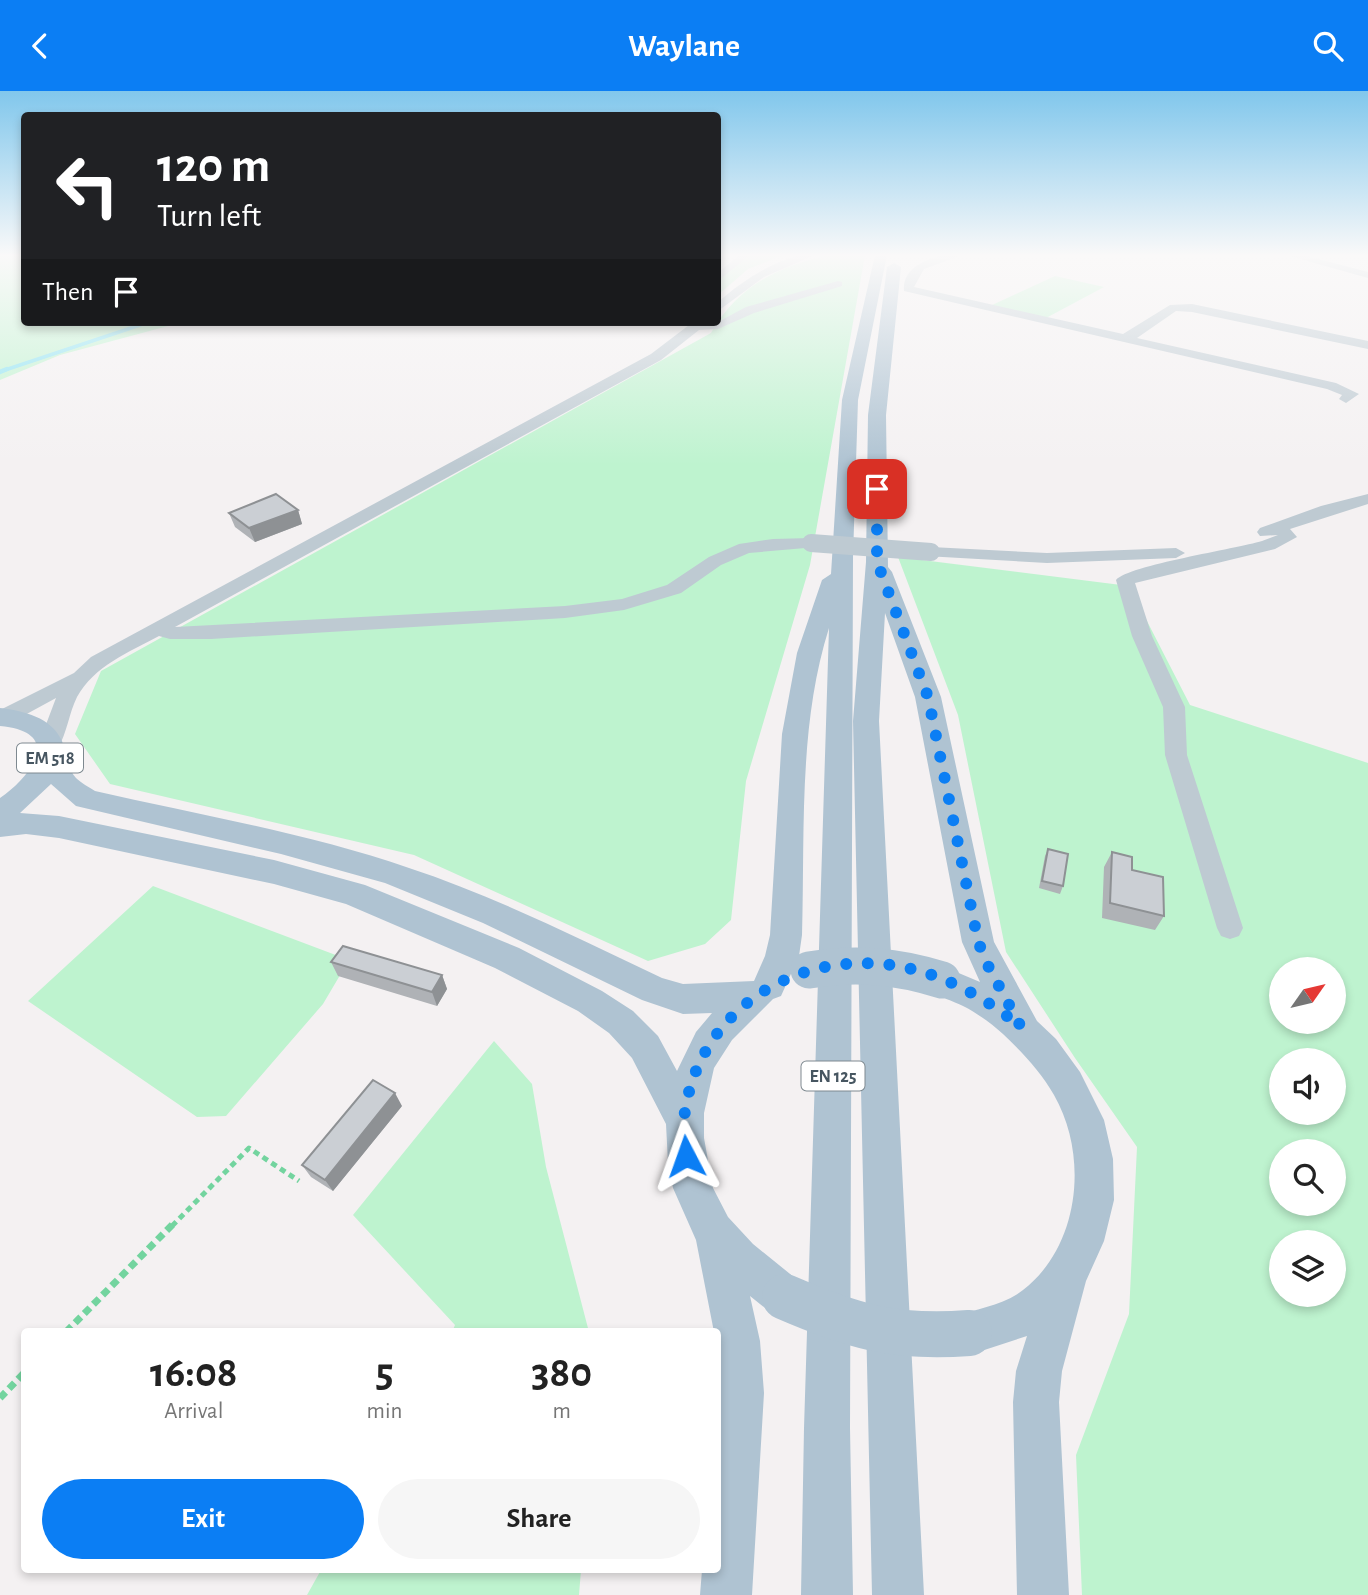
<!DOCTYPE html>
<html lang="en">
<head>
<meta charset="utf-8">
<style>
	:root { --surface:#fff; --page:#f6f6f6; --text:#222; --muted:#767676; --accent:#0b7ef4 }
	body { margin:0; font-family:"Alegreya Sans",sans-serif; background:var(--page); color:var(--text); height:100vh; display:flex; flex-direction:column; font-size:26px; white-space:nowrap }
	* { box-sizing:border-box; margin:0 }
	p { font-size:23px; color:var(--muted) }
	.icon { flex:none; width:38px; height:38px; fill:none; stroke:currentColor; stroke-width:2; stroke-linecap:round; stroke-linejoin:round }
	.map { position:relative; flex:1; overflow:hidden }
	.side { position:absolute; left:21px; top:1237px; width:700px; height:245px; display:flex; flex-direction:column; background:var(--surface); border-radius:7px; box-shadow:0 4px 10px #0003 }
	.side>* { flex:none }
	.guide { position:absolute; left:21px; top:21px; width:700px; height:214px; border-radius:7px; box-shadow:0 4px 10px #0003; background:#202124; color:#fff; overflow:hidden }
	.needle { width:46px; rotate:56deg }
	.buttons { position:absolute; left:1269px; top:866px; display:grid; gap:14px }
	.buttons a { display:grid; place-items:center; width:77px; height:77px; border-radius:50%; background:var(--surface); box-shadow:0 4px 10px #0003; font-size:35px }
	.pin { position:absolute; display:grid; place-items:center; width:60px; height:60px; color:#fff; margin:-30px; border-radius:14px; box-shadow:0 4px 10px #0006 }
	.me { position:absolute; width:77px; margin:-38px; rotate:356deg; stroke-linejoin:round; filter:drop-shadow(0 0 5px #0008) }
	.turn { display:flex; align-items:center; gap:24px; height:147px; padding:0 21px; font-size:32px }
	.turn .icon { width:91px; height:91px; stroke-width:2.5 }
	.turn b { display:block; font-size:49px; line-height:60px }
	.then { display:flex; align-items:center; height:66px; padding:0 21px; background:#0003; gap:14px; font-size:26px }
	.eta { display:flex; justify-content:space-evenly; align-items:center; height:119px; text-align:center }
	.eta b { font-size:42px; font-weight:700; line-height:49px }
	.cta { display:flex; gap:14px; margin-top:auto; padding:14px 21px }
	.cta a { flex:1; height:80px; border-radius:42px; background:var(--accent); color:#fff; font-size:28px; font-weight:700; line-height:80px; text-align:center }
	.cta a+a { background:var(--page); color:var(--text) }
	header { display:flex; justify-content:space-between; align-items:center; height:91px; padding:0 21px; background:var(--accent); color:#fff; font-size:32px; font-weight:700 }
	.map>svg:first-child { display:block }
	.green { fill:#bef3cf; fill-rule:evenodd }
	.lines { fill:none; stroke-linecap:round; stroke-linejoin:round }
	.stream-far1 { stroke:#88e3f3; stroke-width:3.5 }
	.stream { stroke:#88e3f3; stroke-width:4.5 }
	.path-far1 { stroke:#73d49f; stroke-width:5; stroke-dasharray:6 4.5; stroke-linecap:butt }
	.path { stroke:#73d49f; stroke-width:7; stroke-dasharray:8 5; stroke-linecap:butt }
	.minor { fill:#becad2; fill-rule:evenodd }
	.major { fill:#afc3d2; fill-rule:evenodd }
	.minor-bridge { stroke:#becad2; stroke-width:18 }
	.major-bridge-far1 { stroke:#afc3d2; stroke-width:37 }
	.major-bridge { stroke:#afc3d2; stroke-width:46 }
	.wall { fill:#afb2b6 }
	.shaded-wall { fill:#8e9194 }
	.building { fill:#cbcfd4; stroke:#8e9194; stroke-width:2 }
	.route { stroke:#0b7ef4; stroke-width:12; stroke-dasharray:0 21.6 }
	.labels { text-anchor:middle; stroke-width:7; stroke-linejoin:round; paint-order:stroke }
	.shield { fill:#fff; stroke:#7e8990; stroke-width:2 }
	.shield-label { font-size:18px; font-weight:bold; fill:#475661 }
</style>
</head>
<body>
<header><svg class="icon" aria-label="back" viewBox="0 0 24 24"><path d="M15 5l-7 7 7 7"/></svg>Waylane<svg class="icon" aria-label="search" viewBox="0 0 24 24"><circle cx="10" cy="10" r="6"/><path d="M15 15l6 6"/></svg></header>
<div class="map">
<svg width="1368" height="1504" viewBox="0 0 1368 1504">
	<rect width="100%" height="100%" fill="#f4f1f2"/>
	<path class="green" d="M0 164H24V231H183L60 264 0 289Z
		M739 164H784L748 178 718 204V187L742 165Z
		M827 164H865L810 474 746 690 731 829 705 853 648 870 414 764 110 693 75 643 101 580 711 242C738 195 776 177 827 164Z
		M1055 185 1104 196 1046 227 990 215Z
		M898 466 1129 495 1190 614 1368 672V1504H1082L1076 1364 1129 1223 1137 1056 1075 967 1006 861 958 624ZM1281 878H1334V931H1281ZM1281 970H1334V1022H1281ZM1281 1060H1334V1113H1281ZM1281 1152H1334V1204H1281Z
		M153 795 349 869 323 913 226 1025 197 1026 28 910Z
		M494 950 532 993 546 1076 589 1241H452L455 1234 353 1124Z
		M321 1479H581L579 1504H307Z"/>
	<g class="lines">
		<path class="stream-far1" d="M2 280 149 231"/>
		<path class="stream" d="M0 281 7 278"/>
		<path class="path-far1" d="M172 1135 249 1057 299 1090"/>
		<path class="path" d="M66 1241 173 1133
			M0 1307 24 1282"/>
		<path class="minor" d="M739 164H750L718 190V182Z
			M799 164H815L764 186 718 220V211C742 190 768 173 799 164Z
			M944 164H962L924 178 914 196 1123 243 1170 214 1192 213 1368 250V258L1192 221 1176 220 1137 247 1336 292 1359 303 1346 312 1339 308 1342 304 1327 298 904 200C902 178 925 168 944 164Z
			M1286 164H1303L1368 181V187Z
			M838 190 842 191V195L754 222 718 238 699 239 661 269 175 536 565 515 622 508 667 494 709 466 739 453 773 448 811 447 820 452 817 456 749 462 721 474 681 502 624 519 565 527 211 548H170L159 545C129 561 94 575 77 606 69 622 67 642 58 657L50 659 42 657 39 652 56 607 12 631 0 632V619L74 582 91 566 651 263 693 231H718L746 216Z
			M1368 403V413L1290 438 1297 446 1275 458 1135 492 1152 545 1185 616 1187 664 1243 837 1239 845 1230 848 1221 845 1217 837 1165 664 1163 616 1132 545 1116 489C1129 474 1236 458 1262 450L1278 444 1260 445 1257 441 1260 437 1321 415Z
			M931 456 1047 462 1176 457 1185 462 1176 467 1047 472 925 465 922 461 925 457Z"/>
		<path class="major" d="M875 164H887L858 309 853 466 850 1337 853 1504H801L804 1337 829 537C798 635 805 743 802 844L799 865 781 905 773 908 732 949 714 977 704 1022V1047L713 1097 728 1126 753 1153 800 1191 806 1206 800 1221 785 1227 770 1221 750 1205 760 1250 764 1302 752 1504H700L702 1479H718V1241H714L696 1149 673 1097 668 1072 666 1033 632 967 609 942 578 920 495 877 346 813 274 793 59 747 26 743 0 746V707C33 684 64 641 0 635V617C24 620 51 626 62 650 66 662 67 677 76 687 81 692 89 696 95 700 200 724 307 742 409 777 497 806 579 848 662 887L683 893 754 890 765 865 770 844 782 643 797 562 822 489 831 483 842 309ZM51 693 76 715 281 763 385 792 483 832 642 909 683 923 712 922 696 941 677 980 658 945 633 920 602 900 519 857 365 794 274 769 59 725 20 722Z
			M894 172 901 176 886 324 888 476 892 481 941 606 994 851 1037 930 1056 948 1080 981 1104 1029 1113 1068 1114 1109 1104 1150 1086 1190 1062 1280 1059 1311 1069 1504H1017L1013 1311 1016 1280 1027 1245 969 1264 953 1258 947 1242 953 1226C977 1217 1003 1215 1023 1199 1080 1155 1089 1065 1054 1004 1041 981 1022 961 1003 943 992 933 977 922 963 915 954 910 937 906 930 899 927 896 927 892 925 889L930 879 942 875 980 891 962 851 915 606 885 522 879 630 924 1504H872L853 630 866 471 868 324 887 176Z"/>
		<path class="minor-bridge" d="M811 452 931 461"/>
		<path class="major-bridge-far1" d="M809 879C856 871 897 875 942 889"/>
		<path class="major-bridge" d="M785 1206C852 1235 895 1248 969 1242"/>
	</g>
	<path class="wall" d="M298 419 302 433 255 451 235 436 229 422Z
		M1048 758 1063 795 1060 803 1039 797 1045 765Z
		M1112 761 1132 779 1164 825 1155 839 1102 827 1104 776Z
		M331 871 442 884 447 898 437 915 338 885Z
		M402 1015 333 1100 311 1086 302 1074Z"/>
	<path class="shaded-wall" d="M298 419 302 433 255 451 249 437Z
		M442 884 447 898 437 915 432 901Z
		M395 1002 402 1015 333 1100 325 1089Z"/>
	<path class="building" d="M276 403 298 419 249 437 229 422Z
		M1048 758 1068 763 1063 795 1042 790Z
		M1112 761 1132 766V779L1163 786 1164 825 1110 812Z
		M343 855 442 884 432 901 331 871Z
		M373 989 395 1002 325 1089 302 1074Z"/>
	<linearGradient id="sky" x2="0" y2="1"><stop stop-color="#81c7ec"/><stop offset="0.44" stop-color="#faf9f9"/><stop offset="1" stop-color="#faf9f9" stop-opacity="0"/></linearGradient>
	<rect width="1368" height="374" fill="url(#sky)"/>
	<g class="lines">
		<path class="route" d="M686 1065C685 1054 682 1040 684 1028 695 927 784 864 883 873 935 878 982 904 1021 936L985 869 978 850 928 606 877 471V398"/>
	</g>
	<g class="labels">
		<g class="shield">
			<rect x="17" y="652.5" width="66" height="29" rx="5"/>
			<rect x="801.5" y="970.5" width="63" height="29" rx="5"/>
		</g>
		<g class="shield-label">
			<text x="50" y="673">EM 518</text>
			<text x="833" y="991">EN 125</text>
		</g>
	</g>
</svg>
<div class="buttons">
<a><svg class="needle" viewBox="-14 -14 28 28"><path d="M0-13l5 13h-10z" fill="#e53935"/><path d="M0 13l5-13h-10z" fill="#767676"/></svg></a>
<a><svg class="icon" aria-label="sound" viewBox="0 0 24 24"><path d="M4 9h4l5-4v14l-5-4H4zM17 9q2 3 0 6"/></svg></a>
<a><svg class="icon" aria-label="search" viewBox="0 0 24 24"><circle cx="10" cy="10" r="6"/><path d="M15 15l6 6"/></svg></a>
<a><svg class="icon" aria-label="layers" viewBox="0 0 24 24"><path d="M12 4l9 5-9 5-9-5zM3 14l9 5 9-5"/></svg></a>
</div>
<div class="pin" style="left:877px;top:398px;background:#d93025"><svg class="icon" aria-label="arrive" viewBox="0 0 24 24"><path d="M6 21V4h12l-3 4 3 4H6"/></svg></div>
<svg class="me" style="left:686px;top:1065px" viewBox="-20 -20 40 40"><path d="M0-17L14 15 0 8-14 15z" fill="#0b7ef4" stroke="#fff" stroke-width="4"/></svg>
<div class="guide">
<div class="turn"><svg class="icon" aria-label="left" viewBox="0 0 24 24"><path d="M17 20v-9H6M10 6l-5 5 5 5"/></svg><div><b>120 m</b>Turn left</div></div>
<div class="then">Then<svg class="icon" aria-label="arrive" viewBox="0 0 24 24"><path d="M6 21V4h12l-3 4 3 4H6"/></svg></div>
</div>
<section class="side">
<div class="eta">
<div><b>16:08</b><p>Arrival</p></div>
<div><b>5</b><p>min</p></div>
<div><b>380</b><p>m</p></div>
</div>
<div class="cta"><a>Exit</a><a>Share</a></div>
</section>
</div>
</body>
</html>
